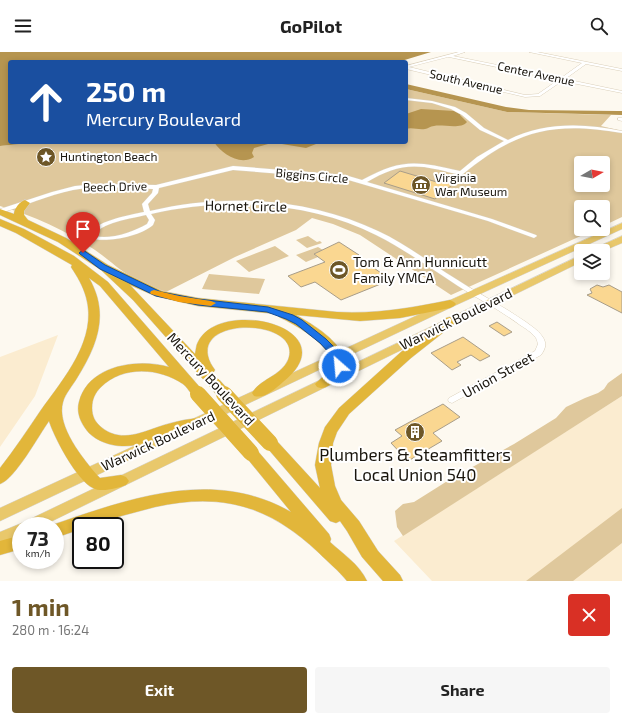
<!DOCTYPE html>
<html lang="en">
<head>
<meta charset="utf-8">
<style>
	:root { --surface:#fff; --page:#f6f6f6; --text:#222; --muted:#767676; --accent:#6e5727 }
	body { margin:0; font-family:"Exo 2",sans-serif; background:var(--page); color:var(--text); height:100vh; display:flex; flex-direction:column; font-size:15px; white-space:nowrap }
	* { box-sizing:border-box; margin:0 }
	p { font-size:13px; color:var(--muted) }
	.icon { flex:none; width:22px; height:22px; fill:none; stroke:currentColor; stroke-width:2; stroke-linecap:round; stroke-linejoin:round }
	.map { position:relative; height:529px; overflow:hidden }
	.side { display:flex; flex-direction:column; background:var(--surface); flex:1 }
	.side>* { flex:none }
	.guide { position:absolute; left:8px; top:8px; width:400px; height:84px; border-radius:4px; box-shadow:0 2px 6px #0003; background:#1a4fa0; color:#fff; overflow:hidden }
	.needle { width:26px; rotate:81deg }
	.tools { position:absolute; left:574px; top:104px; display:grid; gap:8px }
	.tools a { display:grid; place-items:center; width:36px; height:36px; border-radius:4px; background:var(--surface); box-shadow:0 2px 6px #0003; font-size:20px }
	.speed { position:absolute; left:12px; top:465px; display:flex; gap:8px; font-size:20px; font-weight:700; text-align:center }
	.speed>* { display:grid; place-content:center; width:52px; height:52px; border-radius:50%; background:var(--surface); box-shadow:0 2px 6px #0003; line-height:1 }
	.speed small { font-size:10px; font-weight:400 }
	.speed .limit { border:2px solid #111; border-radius:6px; background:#fff; color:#111 }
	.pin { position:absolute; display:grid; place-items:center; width:34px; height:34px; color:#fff; margin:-41px -17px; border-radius:50% 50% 50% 0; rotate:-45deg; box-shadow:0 0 4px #0007 }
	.pin .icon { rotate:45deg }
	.me { position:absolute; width:44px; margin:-22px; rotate:333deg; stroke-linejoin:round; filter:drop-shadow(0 0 3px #0008) }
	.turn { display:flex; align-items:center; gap:14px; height:84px; padding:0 12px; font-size:18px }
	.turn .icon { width:52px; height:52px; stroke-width:2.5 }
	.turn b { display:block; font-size:28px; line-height:34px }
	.round { display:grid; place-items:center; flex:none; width:42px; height:42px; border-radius:4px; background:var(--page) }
	.overview { display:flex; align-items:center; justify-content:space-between; height:68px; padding:0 12px }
	h1 { font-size:24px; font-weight:700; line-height:30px; color:var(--accent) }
	.button { display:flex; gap:8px; margin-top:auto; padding:8px 12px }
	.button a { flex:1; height:46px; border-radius:4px; background:var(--accent); color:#fff; font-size:16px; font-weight:700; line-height:46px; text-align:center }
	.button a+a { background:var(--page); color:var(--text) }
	header { display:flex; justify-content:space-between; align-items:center; height:52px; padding:0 12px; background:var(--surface); font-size:18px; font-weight:700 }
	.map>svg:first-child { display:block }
	.built { fill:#fbecd0 }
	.green { fill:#dfc89c; fill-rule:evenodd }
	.water { fill:#b69550 }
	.building { fill:#fad791; stroke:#a89d89 }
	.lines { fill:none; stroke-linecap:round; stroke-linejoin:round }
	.minor-casing { stroke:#dbd0bb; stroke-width:1 }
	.primary-casing { stroke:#d6d5d3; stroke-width:1 }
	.trunk-casing { stroke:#d6d5d3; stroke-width:1 }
	.minor { fill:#fff; fill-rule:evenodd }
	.primary { fill:#e9c86b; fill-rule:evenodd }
	.trunk { fill:#e2b63a; fill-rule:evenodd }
	.trunk-bridge-far1-casing { stroke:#d6d5d3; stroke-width:13; stroke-linecap:butt }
	.trunk-bridge-casing { stroke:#d6d5d3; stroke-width:16; stroke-linecap:butt }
	.trunk-bridge-far1 { stroke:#e2b63a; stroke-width:12 }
	.trunk-bridge { stroke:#e2b63a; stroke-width:16 }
	.route { fill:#1a73e8; stroke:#114b97 }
	.slow { fill:#f59e0b }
	.labels { text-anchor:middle; stroke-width:4; stroke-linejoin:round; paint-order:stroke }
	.far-street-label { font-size:12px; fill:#19150d; stroke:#fff }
	.far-poi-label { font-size:12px; fill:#19150d; stroke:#fff; text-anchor:start }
	.street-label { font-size:14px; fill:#19150d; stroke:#fff }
	.poi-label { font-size:14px; fill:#19150d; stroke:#fff; text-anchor:start }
	.near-poi-label { font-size:17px; fill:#19150d; stroke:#fff }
</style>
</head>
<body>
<header><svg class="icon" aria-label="menu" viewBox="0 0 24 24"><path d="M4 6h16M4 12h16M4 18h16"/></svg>GoPilot<svg class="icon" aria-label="search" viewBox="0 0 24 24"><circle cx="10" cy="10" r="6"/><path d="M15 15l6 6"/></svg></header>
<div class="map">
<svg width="622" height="529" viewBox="0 0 622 529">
	<rect width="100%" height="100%" fill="#fdf9f0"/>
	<path class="built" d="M58 283 35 344 0 395V305Z
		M622 344V529H432L394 489Z"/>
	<path class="green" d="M406 37 507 60 611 63 601 74 622 79V165L603 174V155H581V177H596L451 243 360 183 333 172 312 166 296 178 235 205 166 240C154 236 143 232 132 225 119 218 107 206 95 198 65 178 34 164 0 154V94L42 90H406ZM581 111H603V133H581Z
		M308 184 317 190 320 189 322 191 307 196 296 188Z
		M275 194 289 204 249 220 236 209Z
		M318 195 323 198 314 202 318 205 306 210 296 203Z
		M209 222 265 227 259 242 202 237Z
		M622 321V344L403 484 397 475 395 459 403 452 414 450 449 428 514 392 556 366 566 355 585 346 598 341 604 337 608 331Z
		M622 456V491L573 529H526Z"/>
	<path class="water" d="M0 0H431L398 10H10V90H42L0 94Z
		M406 32 506 55 529 58 617 59H622V63L507 60 406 37Z
		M421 57 455 59 461 62 460 63 467 70C460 78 443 72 434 74 430 74 428 77 425 77 418 78 412 75 406 77V62Z
		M214 90H321L306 96 282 92H268L254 96 252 101 254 105C240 114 222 102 214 90Z"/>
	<path class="building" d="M400 119 440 131 447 125 458 128 435 147 384 131Z
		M339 190 359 203 357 204 381 221 383 220 393 227 341 248 315 230 301 235 288 224 325 210 314 202Z
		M597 233 603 235 609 233 622 240V261L587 243 592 241 590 237Z
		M497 270 512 280 504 284 489 274Z
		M463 285 490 304 480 309 471 303 457 310 461 313 452 318 431 301Z
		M443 352 460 365 433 381 442 389 408 409 391 391 402 384 395 378Z"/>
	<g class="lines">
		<defs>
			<path id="minor" d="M459 0H465L453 4 561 26 582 11 529 0H537L622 17V19L586 12 565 27 622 39V41L562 29 540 44 525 45 406 17V14ZM448 5H449L558 28 538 42 525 43 409 15Z
				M406 46 432 49 455 55 466 61 484 76 508 88C544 70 583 71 622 79V81C553 69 517 78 463 122 454 123 444 118 435 117 408 111 391 116 367 130L492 167 536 183 537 184 534 186 488 169 345 127 233 118 159 136 158 141 148 152 150 159C204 146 264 145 318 158 339 163 359 170 378 179 406 192 430 211 456 227 479 242 503 254 526 270 531 274 538 278 542 284 547 291 546 296 541 303L452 351 449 350 448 348 449 346 535 299 538 292C537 289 537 286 534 284 531 280 525 276 520 273 505 262 490 253 474 244 441 224 410 200 376 183 310 149 223 145 151 162L155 168 153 173C139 185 106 191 89 186L88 185C92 169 130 163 144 160L142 152 152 141 153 137C127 136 99 133 73 138 48 143 25 154 0 161V157L52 140 75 134 97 132 156 133 233 114 345 123 362 128C402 106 417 109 460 119L477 105 504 89 480 78 462 63 451 57 432 51 406 48ZM146 163 149 168 147 172C133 180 111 188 94 184 98 171 134 166 146 163Z
				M618 66H622V69L618 68Z"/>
			<path id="primary" d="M622 171V177L454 254 0 469V456L446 250Z
				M622 184V191L603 199H591L593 197Z
				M581 203V210L42 474H21V484L0 493V480L22 471Z"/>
			<path id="trunk" d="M25 148 30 151 24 159V163L28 168 66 186 108 213 162 239 198 246 337 260C377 262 411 256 450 248L454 250 456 252 454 254 450 256 400 266 360 269 296 263C316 274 363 302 336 327 330 333 325 338 317 335L315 332 331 317 332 305C319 287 298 274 279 265L277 262 198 254 155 244 130 233 195 302C196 298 196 293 198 290 220 244 350 276 283 330 275 337 265 347 254 344L252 341C260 327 281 324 288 308 304 268 199 263 208 304 209 309 212 314 215 318L213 321 222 332 220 335 215 337 210 335 133 248 101 218 58 190 0 163V157L14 162C14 157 20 149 25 148Z
				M0 167 24 177 74 204 108 230 204 340 202 343C190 347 191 338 183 332 160 316 123 313 101 335 95 341 92 347 92 356 92 364 95 370 101 375 119 390 138 382 158 375 166 372 175 370 184 368 191 367 196 366 202 367L204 371 202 375C191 378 180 379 169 382 154 386 139 395 122 394 111 394 97 389 89 381 81 372 76 361 79 350 88 313 138 306 169 315L100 234 89 226C110 262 97 294 77 326 73 333 65 342 63 350 56 374 83 407 98 424L100 426 121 423 126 425 129 429 126 433C118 436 101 441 93 436 77 429 54 385 49 369 39 383 15 427 0 432V416C15 397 28 377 41 358 64 326 98 287 86 245 83 234 77 224 71 215L72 213 16 181 0 174Z
				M450 265 454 266 456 269 454 272 411 306 349 362 337 380 333 391 331 413 335 434 341 448 359 469 378 499 400 523 403 529H383L362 505 347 479 340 469 336 471 330 469 263 391 265 387 270 386 275 387 320 436 315 413 319 391 325 375 339 356 401 300 446 266Z
				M251 395 256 397 329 482 331 487 330 490C343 502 359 512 367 529H347C339 519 328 510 319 501 269 454 223 440 155 455 140 459 125 463 110 467 100 470 92 474 81 474V477L55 486V474H49C129 447 212 415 291 460L246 405 244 401 246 397Z
				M21 483V497L0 503V489Z"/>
		</defs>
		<use href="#minor" class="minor-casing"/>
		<use href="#primary" class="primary-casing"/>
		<use href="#trunk" class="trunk-casing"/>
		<use href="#minor" class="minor"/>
		<use href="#primary" class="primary"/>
		<use href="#trunk" class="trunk"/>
		<defs>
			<path id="trunk-bridge-far1" d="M215 332 225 343
				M197 340 199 343"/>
			<path id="trunk-bridge" d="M198 342 251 401
				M224 342 270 391"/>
		</defs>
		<use href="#trunk-bridge-far1" class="trunk-bridge-far1-casing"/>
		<use href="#trunk-bridge" class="trunk-bridge-casing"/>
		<use href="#trunk-bridge-far1" class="trunk-bridge-far1"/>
		<use href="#trunk-bridge" class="trunk-bridge"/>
	</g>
	<path class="route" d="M83 198 105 213 161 240 198 247 268 255 293 263 302 268 326 287 339 300 344 314 339 317 335 316 331 303 320 291 296 272 286 267 267 260 198 253 156 244 100 217 80 202 79 201Z"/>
	<path class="slow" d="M154 238 179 244 211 249 216 251 211 254 179 250 151 242 150 241 151 239Z"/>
	<defs>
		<symbol id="sight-disc" viewBox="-11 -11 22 22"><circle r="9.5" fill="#6e5727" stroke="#fff"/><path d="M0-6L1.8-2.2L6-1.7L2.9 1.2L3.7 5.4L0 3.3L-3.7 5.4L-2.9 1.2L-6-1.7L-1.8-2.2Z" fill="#fff"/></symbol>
		<symbol id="museum-disc" viewBox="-11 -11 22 22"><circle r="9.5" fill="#6e5727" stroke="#fff"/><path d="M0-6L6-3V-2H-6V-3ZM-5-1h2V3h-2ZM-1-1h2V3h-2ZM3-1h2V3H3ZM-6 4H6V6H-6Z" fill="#fff"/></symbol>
		<symbol id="stadium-disc" viewBox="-11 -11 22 22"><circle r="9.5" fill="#6e5727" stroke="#fff"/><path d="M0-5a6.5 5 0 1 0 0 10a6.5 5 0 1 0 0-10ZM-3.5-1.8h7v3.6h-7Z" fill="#fff"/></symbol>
		<symbol id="building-disc" viewBox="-11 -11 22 22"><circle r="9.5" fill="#6e5727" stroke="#fff"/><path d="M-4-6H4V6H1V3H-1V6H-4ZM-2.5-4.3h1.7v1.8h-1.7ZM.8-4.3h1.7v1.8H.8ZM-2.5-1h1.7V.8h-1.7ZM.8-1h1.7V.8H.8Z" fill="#fff"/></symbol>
	</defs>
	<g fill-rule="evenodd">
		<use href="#sight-disc" x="35" y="94" width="22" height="22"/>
		<use href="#museum-disc" x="410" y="122" width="22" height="22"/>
		<use href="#stadium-disc" x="328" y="207" width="22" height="22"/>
		<use href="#building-disc" x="404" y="369" width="22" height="22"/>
	</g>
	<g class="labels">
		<g class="far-street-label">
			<text transform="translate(536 22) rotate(12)" y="4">Center Avenue</text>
			<text transform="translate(466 30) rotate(13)" y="4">South Avenue</text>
			<text transform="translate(312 124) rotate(5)" y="4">Biggins Circle</text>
			<text transform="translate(115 135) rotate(-1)" y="4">Beech Drive</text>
		</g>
		<g class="far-poi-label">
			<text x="60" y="109">Huntington Beach</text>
			<text x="435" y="130">Virginia<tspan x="435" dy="14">War Museum</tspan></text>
		</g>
		<g class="street-label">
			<text transform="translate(246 154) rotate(1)" y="5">Hornet Circle</text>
			<text transform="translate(456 267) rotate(-26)" y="5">Warwick Boulevard</text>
			<text transform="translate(498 323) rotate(-29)" y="5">Union Street</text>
			<text transform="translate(211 327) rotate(47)" y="5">Mercury Boulevard</text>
			<text transform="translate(158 389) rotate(-25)" y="5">Warwick Boulevard</text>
		</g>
		<g class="poi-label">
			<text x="353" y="215">Tom &amp; Ann Hunnicutt<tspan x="353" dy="16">Family YMCA</tspan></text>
		</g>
		<g class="near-poi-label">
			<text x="415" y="409">Plumbers &amp; Steamfitters<tspan x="415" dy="20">Local Union 540</tspan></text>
		</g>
	</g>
</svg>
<div class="tools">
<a><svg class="needle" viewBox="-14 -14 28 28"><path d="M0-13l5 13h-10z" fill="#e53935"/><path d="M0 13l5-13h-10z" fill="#767676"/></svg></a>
<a><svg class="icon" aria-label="search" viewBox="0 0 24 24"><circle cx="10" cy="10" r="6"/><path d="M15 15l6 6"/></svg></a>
<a><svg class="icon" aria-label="layers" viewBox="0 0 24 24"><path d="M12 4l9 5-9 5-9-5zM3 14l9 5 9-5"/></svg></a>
</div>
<div class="speed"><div>73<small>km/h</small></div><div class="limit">80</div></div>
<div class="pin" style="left:83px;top:201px;background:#d93025"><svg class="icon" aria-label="arrive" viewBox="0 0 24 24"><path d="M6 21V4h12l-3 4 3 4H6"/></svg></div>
<svg class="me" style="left:339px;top:314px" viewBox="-20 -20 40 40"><circle r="17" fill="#1a73e8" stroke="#fff" stroke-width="3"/><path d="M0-11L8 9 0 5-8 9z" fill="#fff"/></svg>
<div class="guide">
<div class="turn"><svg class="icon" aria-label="ahead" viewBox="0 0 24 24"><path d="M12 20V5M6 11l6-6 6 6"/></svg><div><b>250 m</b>Mercury Boulevard</div></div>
</div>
</div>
<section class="side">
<div class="overview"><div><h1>1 min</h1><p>280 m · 16:24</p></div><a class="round" style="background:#d93025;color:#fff"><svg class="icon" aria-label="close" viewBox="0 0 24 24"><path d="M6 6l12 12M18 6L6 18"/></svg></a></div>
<div class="button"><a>Exit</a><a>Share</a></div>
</section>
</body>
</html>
